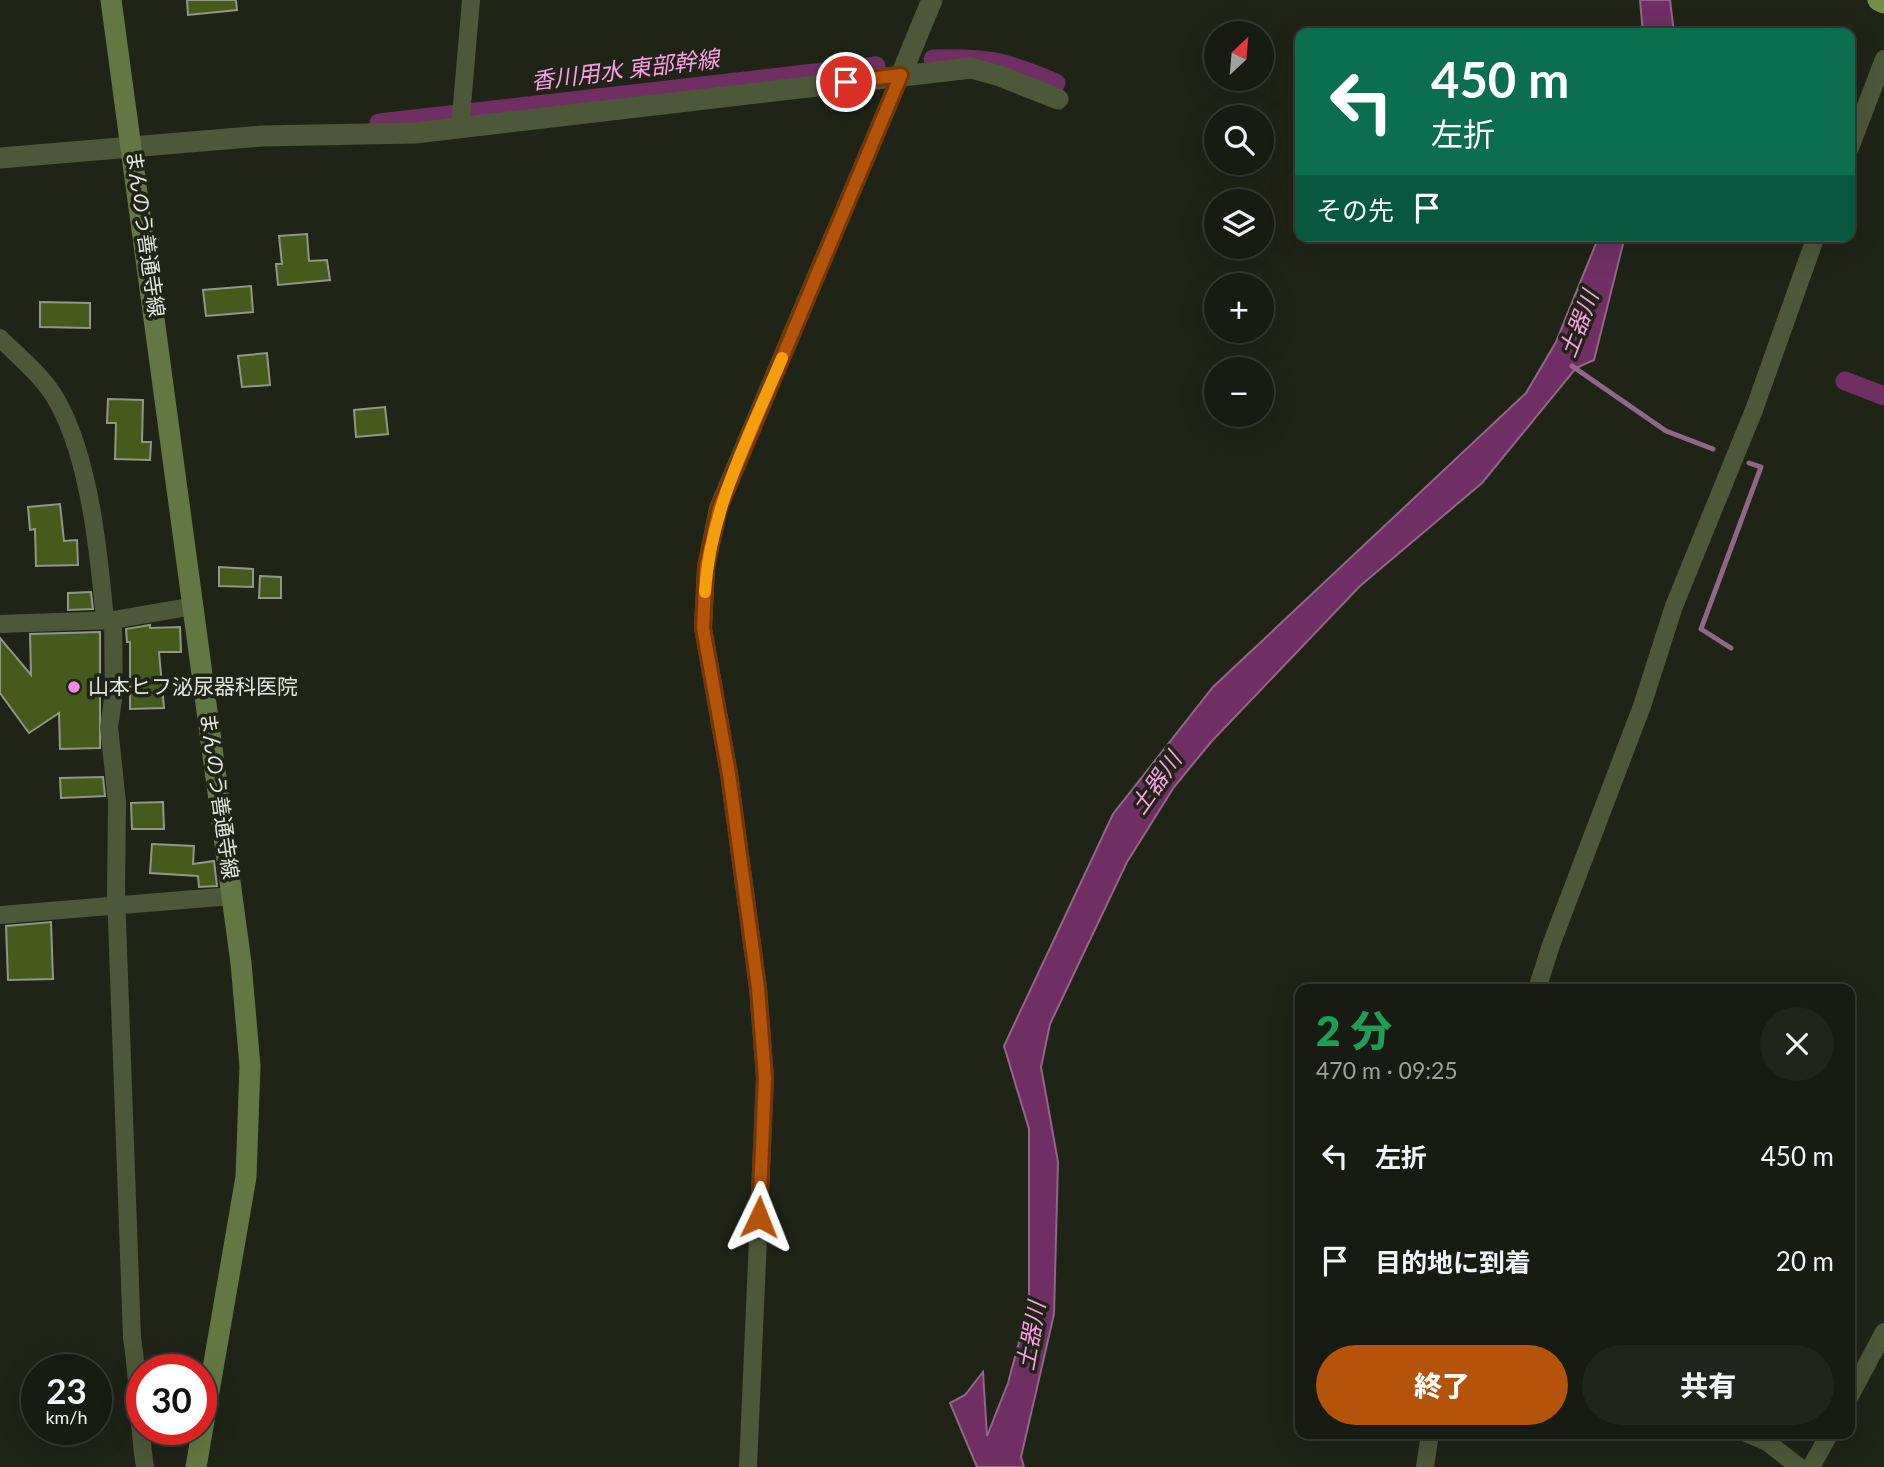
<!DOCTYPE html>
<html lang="ja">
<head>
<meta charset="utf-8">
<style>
	:root { --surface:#171b11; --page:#20241a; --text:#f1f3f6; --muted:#9ea19f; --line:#363931; --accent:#b45309 }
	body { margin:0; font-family:Lato,"Noto Sans JP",sans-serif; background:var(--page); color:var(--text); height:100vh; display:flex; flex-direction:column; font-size:26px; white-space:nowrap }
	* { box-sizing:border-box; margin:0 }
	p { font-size:23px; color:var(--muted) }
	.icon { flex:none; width:38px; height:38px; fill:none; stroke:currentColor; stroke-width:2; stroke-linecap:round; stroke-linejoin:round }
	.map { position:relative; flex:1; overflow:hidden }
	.sheet { position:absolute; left:1295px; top:984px; width:560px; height:455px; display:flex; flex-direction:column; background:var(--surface); border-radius:14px; box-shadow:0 7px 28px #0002,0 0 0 2px var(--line) }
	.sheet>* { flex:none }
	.guide { position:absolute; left:1295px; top:28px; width:560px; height:214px; border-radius:14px; box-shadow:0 7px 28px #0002,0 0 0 2px var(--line); background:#0b6e4f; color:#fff; overflow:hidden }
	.needle { width:46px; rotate:26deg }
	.tools { position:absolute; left:1204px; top:21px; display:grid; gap:14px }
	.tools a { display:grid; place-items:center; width:70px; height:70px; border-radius:50%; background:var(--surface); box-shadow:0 7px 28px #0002,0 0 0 2px var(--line); font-size:35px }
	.speed { position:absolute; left:21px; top:1354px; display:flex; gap:14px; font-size:35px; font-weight:700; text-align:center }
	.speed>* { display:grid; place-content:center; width:91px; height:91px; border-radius:50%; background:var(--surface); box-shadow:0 7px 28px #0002,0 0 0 2px var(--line); line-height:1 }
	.speed small { font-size:18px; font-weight:400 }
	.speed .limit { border:10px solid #d22; background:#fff; color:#111 }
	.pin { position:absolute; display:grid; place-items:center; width:60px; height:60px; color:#fff; margin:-30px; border:4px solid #fff; border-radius:50%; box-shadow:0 2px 7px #0007 }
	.me { position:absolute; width:77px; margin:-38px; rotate:2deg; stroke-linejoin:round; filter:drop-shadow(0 0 5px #0008) }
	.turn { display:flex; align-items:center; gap:24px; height:147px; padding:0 21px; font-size:32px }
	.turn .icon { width:91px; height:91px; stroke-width:2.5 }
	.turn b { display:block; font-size:49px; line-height:60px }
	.then { display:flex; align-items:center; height:66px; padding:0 21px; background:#0003; gap:14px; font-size:26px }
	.round { display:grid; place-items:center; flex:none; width:74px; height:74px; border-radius:37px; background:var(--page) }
	.headline { display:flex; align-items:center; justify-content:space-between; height:119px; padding:0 21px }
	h1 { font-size:42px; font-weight:800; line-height:52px; color:#1e9e55 }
	.action { display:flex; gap:14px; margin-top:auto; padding:14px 21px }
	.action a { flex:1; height:80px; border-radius:42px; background:var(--accent); color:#fff; font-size:28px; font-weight:800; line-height:80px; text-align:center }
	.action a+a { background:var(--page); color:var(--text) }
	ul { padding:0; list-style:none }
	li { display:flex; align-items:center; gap:21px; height:105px; padding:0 21px }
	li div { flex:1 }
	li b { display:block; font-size:26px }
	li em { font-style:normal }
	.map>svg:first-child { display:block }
	.water { fill:#6f2f64; stroke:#926689; stroke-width:2 }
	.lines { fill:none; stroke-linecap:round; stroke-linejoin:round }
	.stream { stroke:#926689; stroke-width:5 }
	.canal { stroke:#6f2f64; stroke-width:19 }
	.building { fill:#455a1b; stroke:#919788; stroke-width:2 }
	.minor { stroke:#4c5838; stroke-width:18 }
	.tertiary { stroke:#4c5838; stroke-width:21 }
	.secondary { stroke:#637743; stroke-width:21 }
	.primary { stroke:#758e4b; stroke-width:21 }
	.route-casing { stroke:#753606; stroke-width:18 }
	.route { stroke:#b45309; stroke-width:12 }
	.slow { stroke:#f59e0b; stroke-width:12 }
	.poi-dot { fill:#fb87e5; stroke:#1f2417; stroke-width:2.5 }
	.labels { text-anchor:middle; stroke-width:7; stroke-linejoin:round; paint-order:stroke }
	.street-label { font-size:21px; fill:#e3e6de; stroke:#1f2417 }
	.poi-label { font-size:21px; fill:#e3e6de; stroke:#1f2417; text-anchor:start }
	.water-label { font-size:23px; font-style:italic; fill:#fc9de8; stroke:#1f2417 }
</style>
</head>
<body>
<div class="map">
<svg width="1884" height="1467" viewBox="0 0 1884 1467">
	<rect width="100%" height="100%" fill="#1f2417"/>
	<path class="water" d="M1640 0H1670L1674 33H1643Z
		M1599 236H1625L1594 360 1576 368 1482 483 1360 586 1211 742 1174 787 1127 862 1050 1024 1041 1067 1058 1162 1054 1314 1021 1457 1024 1467H977L950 1403 965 1395 983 1372 987 1436 1008 1383 1029 1305V1129L1004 1046 1113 814 1213 687 1526 393 1556 342Z"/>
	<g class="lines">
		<path class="stream" d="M1572 366 1666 431 1713 449
			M1731 648 1701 629 1761 467 1749 463"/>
		<path class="canal" d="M933 59C990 57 1005 62 1056 83
			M379 123 876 66
			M1845 381 1884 396"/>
	</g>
	<path class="building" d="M187 0H236L237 10 188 15Z
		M307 234 309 261 327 260 330 280 278 285 276 264H282L279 236Z
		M251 286 253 312 206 316 203 290Z
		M40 302 90 303V328L40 327Z
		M267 353 270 385 242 387 238 356Z
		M108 399 143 400 142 442H151L150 460 115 459 116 423H107Z
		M385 407 388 434 356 437 354 410Z
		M60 504 64 541 77 540 78 565 36 566 35 529 30 530 28 507Z
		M219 567 253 569V587L219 586Z
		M260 576 281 577V598H259Z
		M91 592 93 609 68 610V593Z
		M150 625V628L180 627 181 652H159L164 708 130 709V642H127L126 629Z
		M100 632V748L60 749 59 713 29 733 0 693V638L31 675 30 634Z
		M103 777 105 796 61 798 60 778Z
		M163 802 164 829H132L131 803Z
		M152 844 194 846 193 864 214 861 217 886 199 887 198 876 150 873Z
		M51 922 53 979 8 980 6 926Z"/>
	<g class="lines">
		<path class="minor" d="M460 128 471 0
			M1850 148 1884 59
			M0 338C20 358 44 377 57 401 90 459 99 555 105 620
			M113 620 114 693 109 727 117 802 116 893 132 1338C139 1381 138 1424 145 1467
			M0 624 113 620 194 606
			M0 915 232 896
			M1537 989 1551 945 1642 706 1674 606 1754 410 1816 236
			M1850 1396 1884 1332
			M1746 1433 1767 1442 1799 1467
			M748 1467 765 1078 758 988 729 774 703 628 706 567 718 508 901 75
			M1425 1467 1430 1433
			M1811 1467 1830 1433"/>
		<path class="tertiary" d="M901 75 932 0
			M0 158 262 136 415 133 971 68 1000 76 1058 99"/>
		<path class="secondary" d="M111 0 241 963 250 1066 246 1177 196 1467"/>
		<path class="primary" d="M1878 0 1884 3"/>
	</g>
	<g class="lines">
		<defs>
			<path id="route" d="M759 1217 765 1078 758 988 729 774 703 628 706 567 719 508 901 75 846 82"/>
		</defs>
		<use href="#route" class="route-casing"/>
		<use href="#route" class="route"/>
		<path class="slow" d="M705 592C710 509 750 434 782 358"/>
	</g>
	<circle class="poi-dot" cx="74" cy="687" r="7"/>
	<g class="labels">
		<g class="street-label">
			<text transform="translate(145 234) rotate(82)" y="7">まんのう善通寺線</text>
			<text transform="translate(219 796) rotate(82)" y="7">まんのう善通寺線</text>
		</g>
		<g class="poi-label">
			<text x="88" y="694">山本ヒフ泌尿器科医院</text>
		</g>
		<g class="water-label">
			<text transform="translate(625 70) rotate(-7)" y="8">香川用水 東部幹線</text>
			<text transform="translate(1579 324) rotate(-69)" y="8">土器川</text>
			<text transform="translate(1156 783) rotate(-55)" y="8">土器川</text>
			<text transform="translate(1031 1336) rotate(-80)" y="8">土器川</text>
		</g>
	</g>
</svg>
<div class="tools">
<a><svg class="needle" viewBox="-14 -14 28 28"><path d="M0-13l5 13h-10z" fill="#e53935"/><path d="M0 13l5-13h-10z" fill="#9ea19f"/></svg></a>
<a><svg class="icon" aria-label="search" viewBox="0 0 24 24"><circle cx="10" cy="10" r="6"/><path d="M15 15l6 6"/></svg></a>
<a><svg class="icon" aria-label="layers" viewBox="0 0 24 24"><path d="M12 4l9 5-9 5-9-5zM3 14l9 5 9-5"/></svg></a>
<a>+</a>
<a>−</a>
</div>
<div class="speed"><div>23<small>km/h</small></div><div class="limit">30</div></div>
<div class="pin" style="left:846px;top:82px;background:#d93025"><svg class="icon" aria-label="arrive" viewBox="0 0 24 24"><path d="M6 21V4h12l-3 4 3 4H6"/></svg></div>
<svg class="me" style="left:759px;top:1217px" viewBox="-20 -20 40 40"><path d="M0-17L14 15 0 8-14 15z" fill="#b45309" stroke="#fff" stroke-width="4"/></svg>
<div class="guide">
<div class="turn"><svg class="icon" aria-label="left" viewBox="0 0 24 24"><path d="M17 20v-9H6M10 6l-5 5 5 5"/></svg><div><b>450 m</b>左折</div></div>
<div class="then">その先<svg class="icon" aria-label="arrive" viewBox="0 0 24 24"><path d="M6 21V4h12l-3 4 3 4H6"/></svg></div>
</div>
<section class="sheet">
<div class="headline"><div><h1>2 分</h1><p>470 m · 09:25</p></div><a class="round"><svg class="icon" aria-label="close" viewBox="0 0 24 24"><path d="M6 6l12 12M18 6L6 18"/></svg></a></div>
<ul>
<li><svg class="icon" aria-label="left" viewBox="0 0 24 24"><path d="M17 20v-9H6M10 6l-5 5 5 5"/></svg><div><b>左折</b></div><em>450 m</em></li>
<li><svg class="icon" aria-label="arrive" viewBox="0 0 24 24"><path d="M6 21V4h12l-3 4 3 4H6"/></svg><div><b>目的地に到着</b></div><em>20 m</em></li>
</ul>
<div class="action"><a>終了</a><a>共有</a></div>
</section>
</div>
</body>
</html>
